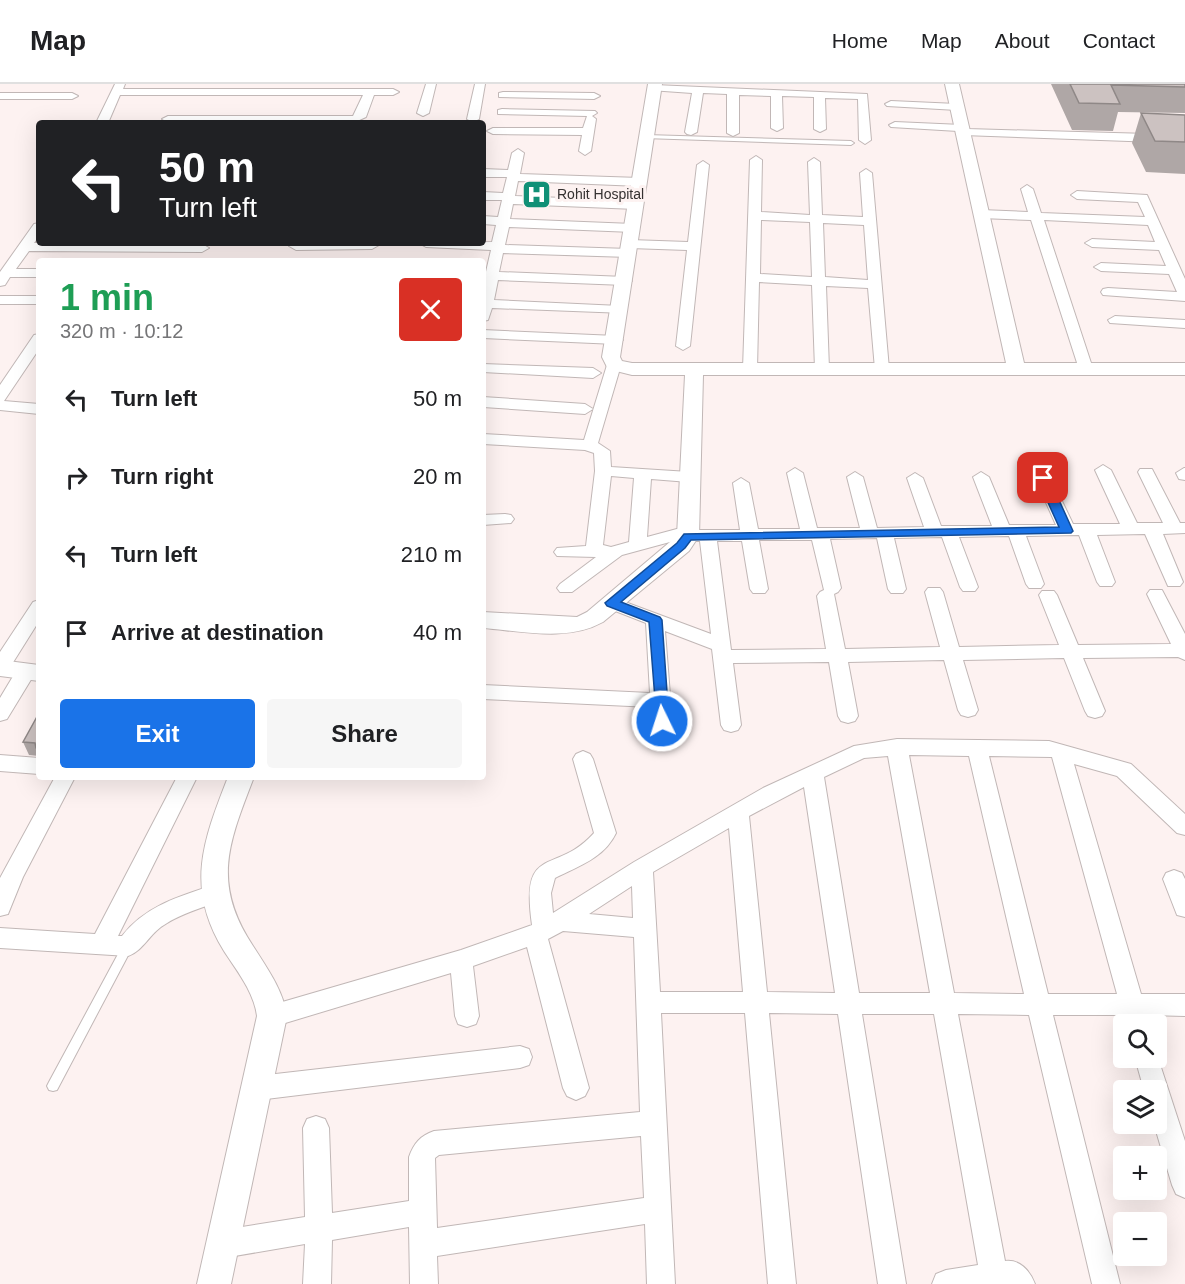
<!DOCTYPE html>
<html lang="en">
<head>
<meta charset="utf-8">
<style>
	:root { --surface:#fff; --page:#f6f6f6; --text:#202124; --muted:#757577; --line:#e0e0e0; --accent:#1a73e8 }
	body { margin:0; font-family:Helvetica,sans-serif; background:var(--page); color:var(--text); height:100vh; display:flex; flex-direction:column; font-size:22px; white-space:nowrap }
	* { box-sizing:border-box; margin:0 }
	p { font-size:20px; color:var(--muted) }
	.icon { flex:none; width:33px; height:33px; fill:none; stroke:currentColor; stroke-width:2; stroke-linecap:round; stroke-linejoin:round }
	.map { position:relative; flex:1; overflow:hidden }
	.drawer { position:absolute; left:36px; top:174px; width:450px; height:522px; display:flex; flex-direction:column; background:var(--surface); border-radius:6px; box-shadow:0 6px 24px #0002 }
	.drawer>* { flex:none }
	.guide { position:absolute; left:36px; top:36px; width:450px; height:126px; border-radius:6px; box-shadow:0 6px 24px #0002; background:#202124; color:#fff; overflow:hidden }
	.fabs { position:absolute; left:1113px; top:930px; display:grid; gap:12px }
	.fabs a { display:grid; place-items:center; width:54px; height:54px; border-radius:6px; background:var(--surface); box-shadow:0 6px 24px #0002; font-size:30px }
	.pin { position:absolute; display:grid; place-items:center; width:51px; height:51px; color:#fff; margin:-26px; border-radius:12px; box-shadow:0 3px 9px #0006 }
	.me { position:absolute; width:66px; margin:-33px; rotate:356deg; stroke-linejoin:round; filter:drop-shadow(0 0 4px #0008) }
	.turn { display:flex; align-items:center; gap:21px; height:126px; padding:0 24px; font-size:27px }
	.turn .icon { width:78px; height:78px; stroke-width:2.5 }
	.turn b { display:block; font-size:42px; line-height:51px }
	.round { display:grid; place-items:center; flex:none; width:63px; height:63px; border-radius:6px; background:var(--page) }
	.summary { display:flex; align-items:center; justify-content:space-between; height:102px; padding:0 24px }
	h1 { font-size:36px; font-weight:600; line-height:45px; color:#1e9e55 }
	.button { display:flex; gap:12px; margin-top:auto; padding:12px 24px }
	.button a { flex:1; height:69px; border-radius:6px; background:var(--accent); color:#fff; font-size:24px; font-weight:600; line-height:69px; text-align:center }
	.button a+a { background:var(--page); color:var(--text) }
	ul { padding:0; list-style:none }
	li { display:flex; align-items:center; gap:18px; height:78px; padding:0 24px }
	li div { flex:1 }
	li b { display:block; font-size:22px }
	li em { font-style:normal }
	header { display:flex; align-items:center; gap:36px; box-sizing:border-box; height:84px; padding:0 30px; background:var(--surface); border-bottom:2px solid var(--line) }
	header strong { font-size:28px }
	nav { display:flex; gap:33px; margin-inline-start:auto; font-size:21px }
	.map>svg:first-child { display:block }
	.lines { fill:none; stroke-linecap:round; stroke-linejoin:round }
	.service-casing { stroke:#c1b7b6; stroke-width:2 }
	.minor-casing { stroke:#c1b7b6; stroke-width:2 }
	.tertiary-casing { stroke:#c1b7b6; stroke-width:2 }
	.service { fill:#fff; fill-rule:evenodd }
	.minor { fill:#fff; fill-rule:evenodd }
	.tertiary { fill:#fff; fill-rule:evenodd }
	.wall { fill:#afa7a6 }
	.building { fill:#ccc2c1; stroke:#8f8887; stroke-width:1.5 }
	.route { fill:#1a73e8; stroke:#114b97; stroke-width:1.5 }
	.labels { text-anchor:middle; stroke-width:6; stroke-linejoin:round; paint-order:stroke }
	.far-poi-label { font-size:14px; fill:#353131; stroke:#fdf2f1; text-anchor:start }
</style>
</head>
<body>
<header>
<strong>Map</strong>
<nav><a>Home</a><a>Map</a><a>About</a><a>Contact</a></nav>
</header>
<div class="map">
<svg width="1185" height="1200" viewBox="0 0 1185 1200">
	<rect width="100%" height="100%" fill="#fdf2f1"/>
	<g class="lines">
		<defs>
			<path id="service" d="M646 51 851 57 854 59 851 61 644 54V52Z
				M128 857 132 859 133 862 57 1006 53 1007 49 1006 47 1002 49 998 124 859Z"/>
			<path id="minor" d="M115 0H125L123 5H393L399 8 393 11H374L366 33 355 38H168L162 35 168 32H353L363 11H120L108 39H96Z
				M426 0H436L429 29 423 32 417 29Z
				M475 0H485L479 35 473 38 467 35Z
				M654 1 867 10 871 56 865 60 859 56 858 15 825 14 826 45 820 48 814 45V13L782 12 783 44 777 47 771 44V12L739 11V49L733 52 727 49V10L703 9 697 48 691 51 687 50 685 48 692 9 650 6V2Z
				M503 8 594 9 600 12 594 15 499 13V9Z
				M0 9H72L78 12 72 15H0Z
				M891 17 957 20 963 23 957 26 887 22 885 20Z
				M502 25 595 27 597 29 592 32 596 35 591 67 585 71 579 67 582 51 493 50 487 47 493 44H583L587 32 498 30V26Z
				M895 38 962 41 967 45 1185 51V59L963 51 958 47 891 43 889 41Z
				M518 65 524 69 520 90 640 94 646 98 640 102 518 97 515 112 636 117 642 121 636 125 513 120 510 135 633 140 639 144 633 148 509 143 505 161 629 165 636 169 629 173 503 169 499 188 625 193 632 197 625 201 498 196 494 216 620 222 625 223 627 226 625 229 492 224 488 236 483 237V201L491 166 426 163 419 159 492 158 496 141 483 140V132L498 133 502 116H483V108L503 109 507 93H483V85L508 86 512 69Z
				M756 72 762 76 761 128 810 131 808 78 814 74 820 78 822 131 863 133 860 89 866 85 872 89 889 285 887 288 882 289 875 285 868 204 826 202 829 285 822 289 815 285 812 201 759 198 757 285 750 289 743 285 750 76ZM761 136 810 138 812 193 760 190ZM823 139 864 141 868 196 825 193Z
				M703 77 709 81 690 262 683 266 676 262 687 166 630 164 623 160 630 156 688 158 697 81Z
				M1027 101 1033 105 1041 129 1145 133 1138 118 1077 115 1071 111 1077 107 1147 111 1185 195V217L1103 211 1101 208 1103 205 1108 204 1177 208 1169 190 1101 187 1094 183 1101 179 1166 182 1159 166 1092 163 1085 159 1092 155 1155 158 1148 141 1044 136 1093 285 1091 288 1086 289 1079 285 1031 136 981 134 975 130 981 126 1028 128 1021 105Z
				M39 139V152L34 159 202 160 209 164 202 168 29 167 16 185H39V193H10L5 201 0 202V188L34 140Z
				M292 159H377L379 161 372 165 296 166 289 162Z
				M0 212H39V220H0Z
				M1115 232 1185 236V244L1110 239 1108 236Z
				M483 246 616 252 623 256 616 260 483 254Z
				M39 250V265L4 317 39 320V330L0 326V301L34 251Z
				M614 277 621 281 598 359 610 367 611 383 689 388 697 393 689 398 651 395 647 453 688 442 696 446H740L733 399 741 394 749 399 758 445H800L787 389 795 384 803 389 817 444H860L847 393 855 388 863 393 877 444 924 443 907 394 915 389 923 394 941 442H992L973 393 981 388 989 393 1009 441H1056L1035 394 1043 389 1051 394 1073 440H1120L1095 386 1103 381 1111 386 1137 439H1163L1138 388 1140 385H1152L1180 439H1185V449L1163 450 1183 498 1180 502H1168L1145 450 1097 451 1115 498 1112 502H1100L1097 498 1079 451 1026 452 1044 500 1041 504H1029L1026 500 1009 452 959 453 978 503 975 507H963L960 503 942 453 894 454 906 505 903 509H891L888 505 877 454 830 455 841 504 838 508 834 510 845 565 940 563 925 508 928 504H940L943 508 959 563 1059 561 1039 511 1042 507H1054L1057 511 1078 561 1171 560 1147 510 1150 506H1162L1185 550V576L1178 573 1083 574 1105 627 1102 632 1095 634 1088 632 1085 627 1064 574 963 576 978 626 975 631 968 633 961 631 958 626 944 576 848 578 858 632 855 637 848 639 841 637 838 632 829 578 733 579 741 641 738 646 731 648 724 646 721 641 712 565 665 547 672 637 669 642 662 644 655 642 652 637 651 623 483 615V601L650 609 646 539 605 523 602 519 605 515H617L711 550 700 457H688L681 455 622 471 572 508H560L557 504 560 500 596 473 557 472 554 468 557 464 586 462 595 387 594 369 585 366 483 360V350L584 356 607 281ZM611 392 634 394 629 458 611 463 603 461ZM759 456H812L824 506 820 508 817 512 826 565 731 566 717 457H742L750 505 753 509H765L768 505Z
				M483 280 593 284 601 289 593 294 483 288Z
				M483 313 585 320 593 325 585 330 483 323Z
				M1184 384H1185V396L1179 395 1176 389Z
				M505 430 511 431 514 435 511 439 483 441V431Z
				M39 516V537L7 588 0 590V568L33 518Z
				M25 582 32 584 35 589 7 635 0 637V614L18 584Z
				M897 655 1049 657 1131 680 1185 730V751L1177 749 1117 692 1074 680 1141 910H1185V932L1147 931 1149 940H1125L1122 931H1053L1120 1200H1092L1029 931 958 930 1005 1177C1020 1175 1030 1187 1035 1200H932L936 1190 946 1186 978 1181 934 930H862L906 1200H878L838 930 769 929 796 1200H768L745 929H661L675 1200H647L645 1140 437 1172 438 1200H410L409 1143 332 1156 331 1200H303L305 1160 223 1174 213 1170 209 1160 213 1150 223 1146 305 1133 303 1044 307 1035 316 1032 325 1035 329 1044 332 1129 409 1117V1073C414 1059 420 1052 434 1047L640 1028 634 853 563 847 548 855 589 1004 585 1012 576 1016 567 1012 563 1004 527 863 473 882 479 932 476 940 467 943 458 940 455 932 451 889 272 943 263 940 260 932 263 924 272 921 461 866 532 841C520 758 556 792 594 749L573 675 576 670 583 667 590 670 593 675 616 749C604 774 579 782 555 794L551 809 553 829 634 778 763 704 854 662ZM909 671 969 672 1024 910 954 909ZM888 672 930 909H859L824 693 864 674ZM989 672 1052 673 1117 910H1048ZM804 703 835 909 767 908 749 732ZM729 744 743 908H660L653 788ZM632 802 633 834 589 830ZM641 1052 644 1114 437 1144 435 1074 439 1071Z
				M0 671 39 674V690L0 687Z
				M55 693H75L23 793 8 830 0 832V794Z
				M177 693H197L118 852H122C145 822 180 812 214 801L222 804 225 810 222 816C203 824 181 829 164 841 150 849 143 867 128 872L0 864V844L95 850Z
				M1174 786 1182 789 1185 795V833L1177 831 1163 795 1166 789Z
				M520 962 529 965 532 973 529 981 520 984 258 1016 249 1012 245 1004 249 996 258 992Z
				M1156 968 1185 1057V1114L1176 1110 1172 1101 1154 1040H1156V1006H1144L1135 974H1156Z"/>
			<path id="tertiary" d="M648 0H662L620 273 622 277 632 279H1006L945 0H959L1024 279H1185V291H703L699 452 689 467 603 538C567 558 522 547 483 544V528L577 533 587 528 677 452 685 291H632L608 285 602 273Z
				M0 576 39 581V597L0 592Z
				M228 693H254C229 758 211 799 253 862 267 884 283 906 287 932L231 1200H197L257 932C254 908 237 887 224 867 185 804 203 757 228 693Z"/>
		</defs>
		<use href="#service" class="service-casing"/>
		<use href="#minor" class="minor-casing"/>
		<use href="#tertiary" class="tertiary-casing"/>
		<use href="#service" class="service"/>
		<use href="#minor" class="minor"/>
		<use href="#tertiary" class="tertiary"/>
	</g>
	<path class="wall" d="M1051 0H1185V29L1118 28 1113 47 1072 46Z
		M1141 29 1185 31V90L1146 88 1132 59Z
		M39 629V672L29 671 23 658Z"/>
	<path class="building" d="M1070 0H1185V3L1111 1 1120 20 1079 19Z
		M1141 29 1185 31V58L1155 57Z
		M39 629V665L36 664 35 659 23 658Z"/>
	<path class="route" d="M1043 391 1049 394 1073 447 1071 449 691 456 685 464 621 518 660 533 662 536 669 637 662 642 657 641 649 538 607 522 605 519 677 459 684 450 1059 443 1037 394Z"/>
	<defs>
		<symbol id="hospital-square" viewBox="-11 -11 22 22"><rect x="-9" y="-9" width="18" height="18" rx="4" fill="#109076" stroke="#fdf2f1"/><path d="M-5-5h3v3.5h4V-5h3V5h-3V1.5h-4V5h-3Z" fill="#fff"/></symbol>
	</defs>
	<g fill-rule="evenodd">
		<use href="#hospital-square" x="520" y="94" width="33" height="33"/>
	</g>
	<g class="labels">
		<g class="far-poi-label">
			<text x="557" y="115">Rohit Hospital</text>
		</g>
	</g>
</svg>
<div class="fabs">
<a><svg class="icon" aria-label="search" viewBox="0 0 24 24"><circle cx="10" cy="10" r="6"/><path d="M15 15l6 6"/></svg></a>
<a><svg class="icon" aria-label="layers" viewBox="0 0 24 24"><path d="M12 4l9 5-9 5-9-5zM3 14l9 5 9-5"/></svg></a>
<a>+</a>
<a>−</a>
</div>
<div class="pin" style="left:1043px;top:394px;background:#d93025"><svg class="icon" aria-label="arrive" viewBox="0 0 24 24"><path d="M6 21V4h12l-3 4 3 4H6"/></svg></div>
<svg class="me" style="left:662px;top:637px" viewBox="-20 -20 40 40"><circle r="17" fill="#1a73e8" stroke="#fff" stroke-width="3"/><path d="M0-11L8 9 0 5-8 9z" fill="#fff"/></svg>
<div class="guide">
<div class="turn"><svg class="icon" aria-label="left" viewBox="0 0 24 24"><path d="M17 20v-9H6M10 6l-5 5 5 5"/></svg><div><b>50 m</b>Turn left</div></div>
</div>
<section class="drawer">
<div class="summary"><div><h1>1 min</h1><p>320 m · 10:12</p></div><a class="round" style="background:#d93025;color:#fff"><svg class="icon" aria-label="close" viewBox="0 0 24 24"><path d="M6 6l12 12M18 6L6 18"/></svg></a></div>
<ul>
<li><svg class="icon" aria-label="left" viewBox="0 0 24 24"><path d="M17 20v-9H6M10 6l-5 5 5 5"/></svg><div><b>Turn left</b></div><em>50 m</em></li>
<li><svg class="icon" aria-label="right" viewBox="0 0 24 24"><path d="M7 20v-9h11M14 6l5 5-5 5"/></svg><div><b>Turn right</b></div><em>20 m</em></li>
<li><svg class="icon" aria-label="left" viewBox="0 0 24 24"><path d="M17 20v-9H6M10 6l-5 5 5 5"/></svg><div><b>Turn left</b></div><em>210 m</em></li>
<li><svg class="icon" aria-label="arrive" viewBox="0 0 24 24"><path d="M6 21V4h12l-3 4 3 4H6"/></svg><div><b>Arrive at destination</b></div><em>40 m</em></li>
</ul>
<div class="button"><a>Exit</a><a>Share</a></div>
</section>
</div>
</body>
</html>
